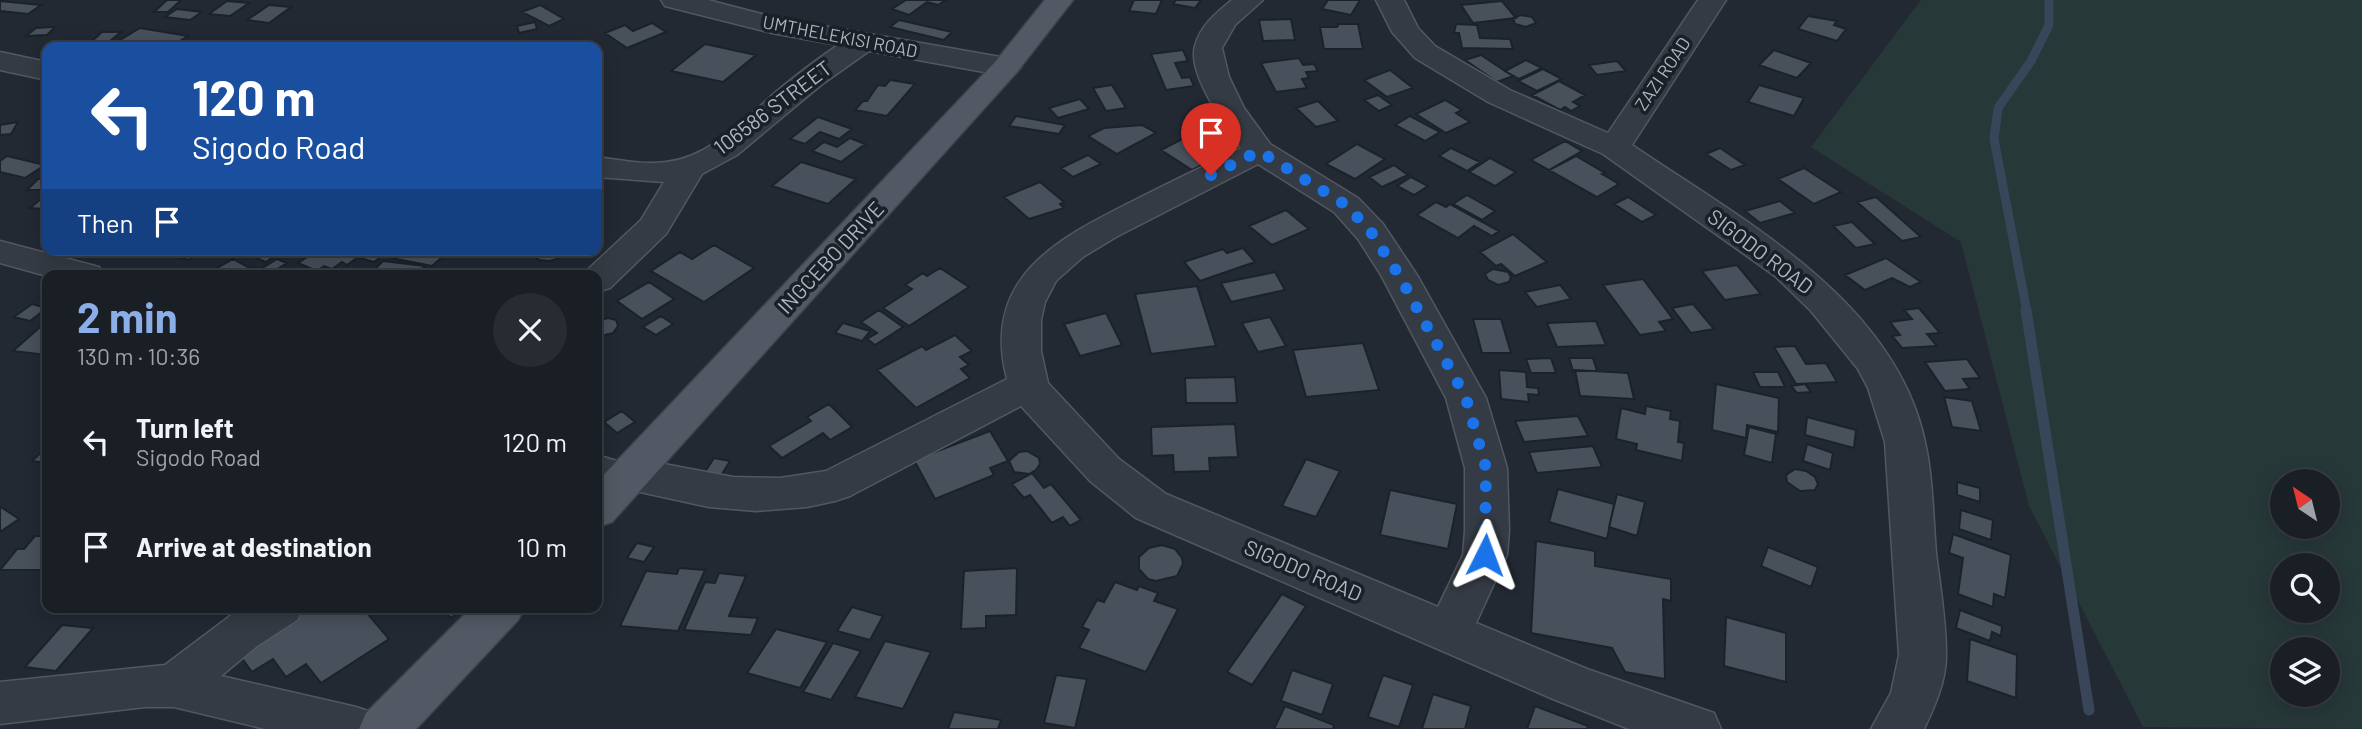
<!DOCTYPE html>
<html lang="en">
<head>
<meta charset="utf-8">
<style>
	:root { --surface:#1a1f26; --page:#272c32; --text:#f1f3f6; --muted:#9fa2a7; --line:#383d43; --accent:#8baee9 }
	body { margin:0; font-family:Barlow,sans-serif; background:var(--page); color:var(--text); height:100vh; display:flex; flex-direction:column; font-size:26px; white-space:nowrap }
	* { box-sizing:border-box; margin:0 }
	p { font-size:23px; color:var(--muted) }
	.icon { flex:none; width:38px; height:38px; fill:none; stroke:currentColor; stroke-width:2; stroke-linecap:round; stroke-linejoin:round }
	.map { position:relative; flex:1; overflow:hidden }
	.details { position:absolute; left:42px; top:270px; width:560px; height:343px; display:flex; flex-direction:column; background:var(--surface); border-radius:14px; box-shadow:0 4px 18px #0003,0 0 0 2px var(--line) }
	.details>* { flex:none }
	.guide { position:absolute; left:42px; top:42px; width:560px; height:214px; border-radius:14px; box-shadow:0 4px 18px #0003,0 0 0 2px var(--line); background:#1a4fa0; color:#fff; overflow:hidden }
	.needle { width:46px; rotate:325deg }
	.buttons { position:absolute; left:2270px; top:469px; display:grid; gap:14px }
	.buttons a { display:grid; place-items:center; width:70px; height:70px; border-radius:50%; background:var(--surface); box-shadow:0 4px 18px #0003,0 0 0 2px var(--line); font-size:35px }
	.pin { position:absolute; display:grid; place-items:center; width:60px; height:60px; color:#fff; margin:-72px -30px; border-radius:50% 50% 50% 0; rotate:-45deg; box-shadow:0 0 7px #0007 }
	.pin .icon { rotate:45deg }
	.me { position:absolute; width:77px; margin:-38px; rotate:3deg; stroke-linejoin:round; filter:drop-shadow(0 0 5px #0008) }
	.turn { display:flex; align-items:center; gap:24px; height:147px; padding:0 35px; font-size:32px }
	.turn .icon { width:91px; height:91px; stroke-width:2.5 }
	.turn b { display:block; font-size:49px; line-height:60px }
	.then { display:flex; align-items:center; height:66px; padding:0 35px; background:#0003; gap:14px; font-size:26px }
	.round { display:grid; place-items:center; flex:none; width:74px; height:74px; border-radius:37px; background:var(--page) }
	.summary { display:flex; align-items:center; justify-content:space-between; height:119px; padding:0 35px }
	h1 { font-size:42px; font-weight:700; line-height:52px; color:var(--accent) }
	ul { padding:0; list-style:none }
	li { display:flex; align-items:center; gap:21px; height:105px; padding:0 35px }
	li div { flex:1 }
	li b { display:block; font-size:26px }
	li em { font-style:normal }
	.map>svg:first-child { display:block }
	.green { fill:#273838; fill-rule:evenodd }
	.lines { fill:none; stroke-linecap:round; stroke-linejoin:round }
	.stream-far1 { stroke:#39465a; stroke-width:9 }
	.stream { stroke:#39465a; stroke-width:11 }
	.building { fill:#48505c; stroke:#1c222a; stroke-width:2 }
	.minor-casing { stroke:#525862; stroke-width:3 }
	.major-casing { stroke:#3e444d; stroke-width:3 }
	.minor { fill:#353b44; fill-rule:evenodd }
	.major { fill:#535964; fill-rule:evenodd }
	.route { stroke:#1a73e8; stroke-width:12; stroke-dasharray:0 21.6 }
	.labels { text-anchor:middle; stroke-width:7; stroke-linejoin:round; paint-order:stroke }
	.far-street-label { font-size:18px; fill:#afb5c1; stroke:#1a2028 }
	.street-label { font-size:21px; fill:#afb5c1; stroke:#1a2028 }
</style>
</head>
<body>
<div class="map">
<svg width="2362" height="729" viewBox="0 0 2362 729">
	<rect width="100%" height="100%" fill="#222933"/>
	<path class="green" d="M1921 0H2362V729L2143 727 2029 506 1961 242 1811 147ZM2328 481V527H2282V481ZM2282 565H2328V611H2282ZM2282 649H2328V695H2282Z"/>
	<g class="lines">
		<path class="stream-far1" d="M2027 312 1994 139 1998 108 2031 61 2049 25V0"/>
		<path class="stream" d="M2026 310 2089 710"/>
	</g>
	<path class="building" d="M167 0H181L168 12H154Z
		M906 0H946L938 5 927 2 909 15 892 9Z
		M1134 0H1162L1156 14 1129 11Z
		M1176 0H1201L1195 8 1173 4Z
		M1328 0H1360L1351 15 1322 9Z
		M0 1 41 5 28 14 0 11Z
		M227 1 249 3 230 16 209 14Z
		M1502 1 1516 18 1473 23 1461 5Z
		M269 5 291 7 269 23 247 20Z
		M540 5 564 19 549 26 522 12Z
		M177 9 202 12 190 20 165 17Z
		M1521 15 1532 17 1536 23 1526 27 1515 24 1513 18Z
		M1808 16 1837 21 1834 25 1846 29 1837 41 1798 29Z
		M1291 19 1295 40 1263 41 1259 20Z
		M899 20 952 32 944 40 890 27Z
		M535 22 537 29 519 33 517 26Z
		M652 23 666 32 627 48 605 33 625 25 633 31Z
		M1339 24H1358L1363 49H1324L1320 27H1337Z
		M1456 24 1477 25 1480 38 1510 39 1513 49 1462 48 1459 33H1454Z
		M52 27H55L47 35 26 36 36 28Z
		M140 28 188 36 170 47H137L115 43Z
		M102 32H121L110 41 91 42Z
		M705 44 756 55 723 82 671 71Z
		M1183 50 1188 61 1175 63 1182 78 1190 77 1194 86 1166 90 1151 54Z
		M1774 50 1811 63 1797 78 1759 65Z
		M1481 55 1505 71 1513 76 1497 82 1465 60Z
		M1299 58 1303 65 1314 64 1318 71 1306 72 1309 78 1302 79 1307 88 1276 92 1261 63Z
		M1526 60 1542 68 1519 79 1505 71Z
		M1617 61 1626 71 1597 75 1589 65Z
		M1543 69 1562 79 1537 91 1518 81Z
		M1390 70 1413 88 1387 97 1364 80Z
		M890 80 915 84 887 116 855 110 863 101H867L878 85 885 86Z
		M1559 81 1585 95 1573 102 1580 106 1571 111 1565 107 1560 110 1532 95Z
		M1112 85 1126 108 1106 111 1093 88Z
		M1759 85 1804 98 1794 116 1748 102Z
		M1378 95 1392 105 1379 111 1364 100Z
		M1080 99 1089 109 1058 118 1049 108Z
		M1445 100 1462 110 1456 113 1470 122 1446 133 1416 114Z
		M1318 101 1338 121 1316 127 1296 108Z
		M1016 116 1065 125 1059 134 1009 126Z
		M1410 116 1440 132 1425 141 1395 125Z
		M818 117 852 129 839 139 820 132 805 144 790 139Z
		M18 122 11 134 0 135V125Z
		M1142 125 1156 133 1117 154 1088 136 1104 128Z
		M1186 137 1218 157 1192 170 1161 150Z
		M850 138 865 144 841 162 812 151 824 142 837 147Z
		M1565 141 1582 151 1549 170 1531 160Z
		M1357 144 1385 159 1355 179 1326 164Z
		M1451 148 1480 162 1467 171 1439 156Z
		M1720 148 1745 165 1731 170 1706 154Z
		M1088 155 1101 164 1073 177 1061 168Z
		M7 156 45 165 25 178 0 172V161Z
		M1576 156 1605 173 1602 174 1619 184 1597 197 1549 170Z
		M1490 158 1516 172 1495 186 1469 172Z
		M801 162 856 179 828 204 772 186Z
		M1394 165 1408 175 1382 187 1369 177Z
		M1804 168 1841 192 1814 204 1778 179Z
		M1411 177 1428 186 1414 195 1397 186Z
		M38 179H47V190H27Z
		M1040 182 1064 202 1060 204 1064 208 1029 219 1004 197Z
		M47 194 46 209 30 208Z
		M1467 195 1495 211 1482 220 1453 204Z
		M1628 197 1656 215 1642 222 1614 204Z
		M1876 197 1921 237 1902 241 1857 202Z
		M1780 201 1795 213 1760 223 1745 211Z
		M1436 202 1446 207 1450 204 1499 231 1492 236 1474 226 1458 238 1417 215Z
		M1286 210 1309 229 1272 245 1249 226Z
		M1852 222 1875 244 1856 248 1833 226Z
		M1513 234 1547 262 1515 276 1501 264 1496 266 1480 252Z
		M714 245 754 268 704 302 651 271 680 252 692 259Z
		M1243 248 1255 262 1200 281 1184 262 1223 249 1227 253Z
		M156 250H203L189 260Z
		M244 250H283L266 262 241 252Z
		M318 250H368L347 265 342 262 332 269 324 266 317 271 298 263Z
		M371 250H390L374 262 360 258Z
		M400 250H440L448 252 432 266 391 258Z
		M537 250H568V251L561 258 549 261 539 260 534 255Z
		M1886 258 1921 282 1910 287 1892 278 1865 290 1845 275Z
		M233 259 251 269 241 275H219L212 271Z
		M277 259 287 263 268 275H242L254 267 259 270Z
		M383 261 425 266 419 272 428 273 369 275Z
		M1737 265 1761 294 1725 300 1702 271Z
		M940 268 969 287 909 326 883 308 912 289 905 285 923 273 927 276Z
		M1493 269 1508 272 1511 277 1509 282 1498 285 1488 280 1485 274Z
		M1275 272 1285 290 1231 302 1221 283Z
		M1643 279 1673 319 1659 322 1666 331 1640 335 1603 285Z
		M649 282 674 299 642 319 617 301Z
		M1560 285 1571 299 1537 307 1525 292Z
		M1197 286 1216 346 1151 354 1135 294Z
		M32 304 47 308 30 321 14 317Z
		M1693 304 1714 329 1691 333 1672 308Z
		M1919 308 1940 333 1927 334 1937 346 1902 348 1892 336 1900 335 1890 322 1912 319 1904 310Z
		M879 310 903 327 875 345 867 339 877 333 861 322Z
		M1106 313 1122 345 1080 356 1064 324Z
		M661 316 673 324 656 335 643 327Z
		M1270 317 1286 346 1258 352 1242 323Z
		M608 318 616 320 618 326 613 333 597 337V321Z
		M1473 319H1501L1511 353H1482Z
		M47 321V355L13 351Z
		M1596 321 1606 345 1557 347 1547 323Z
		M843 323 870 331 862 341 835 333Z
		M955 335 972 351 960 357 969 365 961 369 970 378 916 408 877 370 922 346 926 350Z
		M1363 343 1379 390 1306 397 1293 350Z
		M1795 346 1806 364 1826 363 1837 382 1796 384 1774 347Z
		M1551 358 1556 373H1531L1526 359Z
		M1569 358H1593L1597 371H1573Z
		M1967 359 1980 378 1963 379 1970 389 1945 391 1925 362Z
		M1499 370 1526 372 1527 387 1538 388 1539 395 1528 394 1529 402 1501 399Z
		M1575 370 1628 373 1634 399 1580 396Z
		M1753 372H1778L1785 387H1760Z
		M1235 377 1237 403H1186L1185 378Z
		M1716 384 1779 398 1778 432 1747 425 1746 438 1712 430Z
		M1805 384 1811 392 1797 393 1791 386Z
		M1944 397 1972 401 1981 431 1952 427Z
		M829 404 852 427 830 440 823 433 782 458 769 446 811 421 807 417Z
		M1646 406 1671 411 1670 419 1680 421 1678 442 1684 443 1682 461 1636 450 1637 444 1616 439 1621 408 1645 414Z
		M622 411 635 422 617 433 604 422Z
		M1578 416 1588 436 1524 442 1515 421Z
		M1807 417 1856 430 1854 448 1805 435Z
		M1235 424 1238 457 1209 458 1210 471 1174 472 1173 455 1152 456 1151 427Z
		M1749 427 1776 434 1772 463 1744 455Z
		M990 431 1008 461 990 468 994 475 935 499 914 460Z
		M1807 444 1833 453 1830 470 1803 461Z
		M1593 446 1602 467 1537 473 1529 452Z
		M47 447V463L32 461Z
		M1027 451 1039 458 1040 464 1036 470 1029 474 1014 472 1009 461 1019 452Z
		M714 458 730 461 714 487 697 484Z
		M1306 459 1340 471 1316 517 1282 506Z
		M1795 469 1806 471 1815 477 1818 484 1815 490 1800 491 1787 482 1786 475Z
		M1032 473 1044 488 1051 484 1081 520 1070 526 1063 517 1052 523 1030 495 1024 498 1012 484Z
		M1957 482 1980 488V502L1957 495Z
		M1558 489 1614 504 1607 539 1549 522Z
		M1390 490 1457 504 1448 549 1380 535Z
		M1617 494 1645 502 1637 536 1609 527Z
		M1 507 19 519 0 532V508Z
		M1961 510 1993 520 1991 540 1959 529Z
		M1953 534 2011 555 2005 598 1994 594 1993 607 1958 594 1963 558 1949 553Z
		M35 536H47V570H0L17 549H24Z
		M1536 541 1595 551V566L1671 579V601L1663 599 1665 679 1625 672 1612 648 1531 633Z
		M637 543 654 547 644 562 627 558Z
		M1162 545 1175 549 1182 558 1183 564 1177 576 1156 581 1148 579 1139 569V557L1149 548Z
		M1768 547 1818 567 1811 587 1761 566Z
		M679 568 705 570 678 631 620 626 646 571 677 574Z
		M1017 568 1016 615 986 616V628L961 629 964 571Z
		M719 573 746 576 729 616 758 618 751 635 684 630 705 582 715 583Z
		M1115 582 1137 590 1139 586 1158 593 1154 601 1178 609 1146 672 1079 648 1089 630 1082 627 1097 600 1104 602Z
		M1282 594 1306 606 1252 685 1227 672Z
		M304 607H362L389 639 321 683 306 664 286 677 273 659 252 672 235 649Z
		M441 607H466L451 618Z
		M852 607 883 616 870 640 837 631Z
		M1960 610 2002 626 2001 636 1992 632 1990 641 1956 628Z
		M1726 617 1786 633V682L1724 666Z
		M62 625 93 628 56 671 25 667Z
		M776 629 827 642 800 688 747 673Z
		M1970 639 2017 655 2016 698 1967 681Z
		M885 641 931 652 903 709 855 697Z
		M833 643 861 651 831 700 803 692Z
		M1292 670 1333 684 1322 715 1281 701Z
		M1056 675 1087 679 1075 728 1044 723Z
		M1383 675 1413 685 1399 727 1368 717Z
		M1433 694 1471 706 1465 729H1422Z
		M1285 706 1334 725 1333 729H1274Z
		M1535 706 1588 726 1587 729H1527Z
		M954 712 1001 720 998 729H948Z"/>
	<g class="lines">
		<defs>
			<path id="minor" d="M661 0H708L773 17 1006 58 1016 61 1021 67 1016 73 1006 76 869 51 821 85 737 155 702 174 666 234 610 288 597 292V275H582L641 220 664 182 597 177V157C620 160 643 165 666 162 712 157 748 115 782 87 800 72 819 58 838 45L772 33 665 6Z
				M1232 0H1263L1235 25 1222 48 1229 77 1244 108 1270 144 1358 198 1383 224 1417 275 1486 398 1507 468 1509 531 1507 555 1476 623 1587 669 1714 713 1721 729H1629L1553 699 1136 518 1090 481 1021 406 850 496 835 501 807 507 756 511 709 507 640 492 626 496 597 487V455L620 462 632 458 733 477 780 478 826 471 1007 379C980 277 1059 238 1135 200 1170 182 1206 165 1241 148 1225 125 1187 74 1195 46 1200 26 1217 12 1232 0ZM1258 164 1334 212 1358 239 1381 275 1446 398 1465 468V531L1463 555 1438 607 1166 494 1119 459 1048 383 1041 351V320L1045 302 1056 281 1083 257 1116 237Z
				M1376 0H1404L1418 28 1435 46 1510 90 1608 133 1698 0H1726L1632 145C1742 220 1895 300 1925 442 1933 478 1933 517 1936 553 1940 586 1946 620 1946 653 1947 679 1935 706 1924 729H1871L1891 693 1899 655 1885 442 1868 388 1858 369 1811 311 1775 276 1603 154 1488 102 1415 58 1392 32Z
				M0 52 47 62V80L0 70Z
				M0 241 99 267 104 275 47 276 0 263Z
				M242 607H304L297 620 257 646 221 676 356 707 374 713 381 729H265L174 707H145L0 724V682L165 665Z"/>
			<path id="major" d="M1045 0H1073L1016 73 612 522 597 527V482L996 61Z
				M472 607H525L518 620 416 729H359L366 713Z"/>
		</defs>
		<use href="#minor" class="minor-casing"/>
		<use href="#major" class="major-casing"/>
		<use href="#minor" class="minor"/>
		<use href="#major" class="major"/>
	</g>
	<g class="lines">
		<path class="route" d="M1211 175 1259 151 1346 205 1371 232 1399 275 1466 398 1486 468 1485 555"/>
	</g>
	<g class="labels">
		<g class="far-street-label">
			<text transform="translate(840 37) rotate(11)" y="6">UMTHELEKISI ROAD</text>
			<text transform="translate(1663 74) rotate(-56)" y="6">ZAZI ROAD</text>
		</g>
		<g class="street-label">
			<text transform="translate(773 108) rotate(-37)" y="7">106586 STREET</text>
			<text transform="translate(1760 252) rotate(37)" y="7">SIGODO ROAD</text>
			<text transform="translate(831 258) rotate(-47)" y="7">INGCEBO DRIVE</text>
			<text transform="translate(1303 571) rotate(23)" y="7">SIGODO ROAD</text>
		</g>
	</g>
</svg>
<div class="buttons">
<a><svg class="needle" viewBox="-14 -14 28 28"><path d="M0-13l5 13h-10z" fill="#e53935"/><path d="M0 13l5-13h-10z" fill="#9fa2a7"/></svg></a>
<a><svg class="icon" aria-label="search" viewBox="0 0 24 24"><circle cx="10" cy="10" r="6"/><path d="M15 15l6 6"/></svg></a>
<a><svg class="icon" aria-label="layers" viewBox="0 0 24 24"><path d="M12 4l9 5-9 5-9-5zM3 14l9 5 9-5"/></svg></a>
</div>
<div class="pin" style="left:1211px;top:175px;background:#d93025"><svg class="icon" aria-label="arrive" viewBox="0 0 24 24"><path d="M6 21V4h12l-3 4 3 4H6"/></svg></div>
<svg class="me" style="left:1485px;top:555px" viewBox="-20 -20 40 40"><path d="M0-17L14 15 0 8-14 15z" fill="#1a73e8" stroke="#fff" stroke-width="4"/></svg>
<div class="guide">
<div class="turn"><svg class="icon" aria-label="left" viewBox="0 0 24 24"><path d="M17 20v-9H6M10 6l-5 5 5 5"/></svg><div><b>120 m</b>Sigodo Road</div></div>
<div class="then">Then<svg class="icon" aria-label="arrive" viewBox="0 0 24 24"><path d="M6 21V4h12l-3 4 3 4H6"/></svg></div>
</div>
<section class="details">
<div class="summary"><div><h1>2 min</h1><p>130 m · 10:36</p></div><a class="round"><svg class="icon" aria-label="close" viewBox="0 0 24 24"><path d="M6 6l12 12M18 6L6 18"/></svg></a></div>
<ul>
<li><svg class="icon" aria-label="left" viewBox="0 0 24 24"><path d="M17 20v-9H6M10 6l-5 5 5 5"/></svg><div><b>Turn left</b><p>Sigodo Road</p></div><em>120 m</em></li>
<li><svg class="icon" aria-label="arrive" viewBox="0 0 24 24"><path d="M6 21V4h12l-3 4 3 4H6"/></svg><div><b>Arrive at destination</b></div><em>10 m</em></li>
</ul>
</section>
</div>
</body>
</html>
